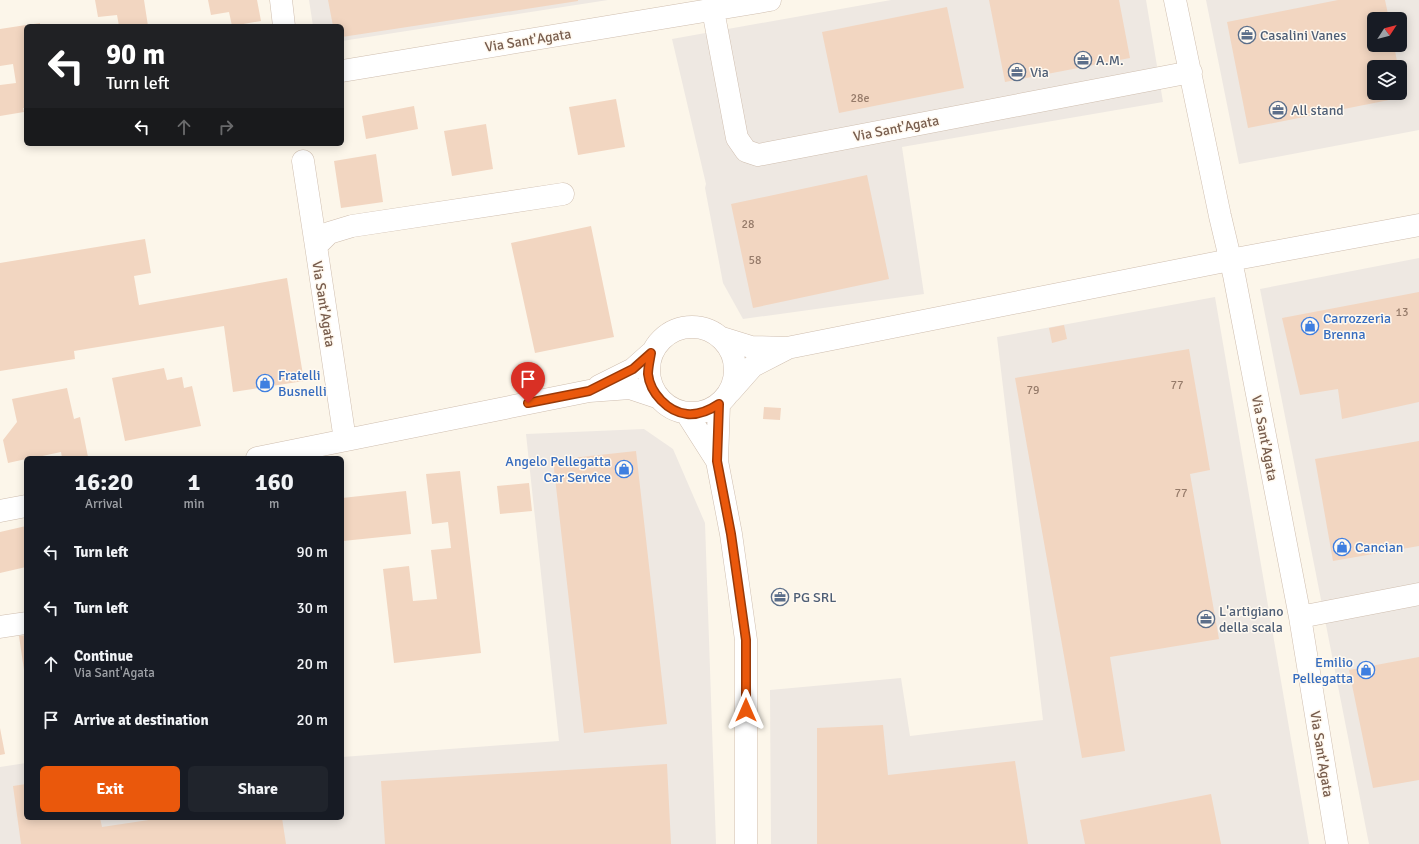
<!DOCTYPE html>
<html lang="en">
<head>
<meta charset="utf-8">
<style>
	:root { --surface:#171b24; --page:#20242c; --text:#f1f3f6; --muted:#9ea1a6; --accent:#ea580c }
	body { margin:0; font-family:Signika,sans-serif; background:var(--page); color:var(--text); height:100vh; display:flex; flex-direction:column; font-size:15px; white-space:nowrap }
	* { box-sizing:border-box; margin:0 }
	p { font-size:13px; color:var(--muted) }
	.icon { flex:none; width:22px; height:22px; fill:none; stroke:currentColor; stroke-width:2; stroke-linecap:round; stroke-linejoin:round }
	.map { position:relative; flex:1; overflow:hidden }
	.sheet { position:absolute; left:24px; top:456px; width:320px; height:364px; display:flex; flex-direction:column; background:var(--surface); border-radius:6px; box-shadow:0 2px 10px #0003 }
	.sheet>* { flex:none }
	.top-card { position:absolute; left:24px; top:24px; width:320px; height:122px; border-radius:6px; box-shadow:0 2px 10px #0003; background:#202124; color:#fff; overflow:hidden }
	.needle { width:26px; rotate:54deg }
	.buttons { position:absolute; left:1367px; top:12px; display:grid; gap:8px }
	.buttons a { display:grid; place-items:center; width:40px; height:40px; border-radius:6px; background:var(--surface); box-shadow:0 2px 10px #0003; font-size:20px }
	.pin { position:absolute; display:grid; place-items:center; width:34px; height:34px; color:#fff; margin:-41px -17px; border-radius:50% 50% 50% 0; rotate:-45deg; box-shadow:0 0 4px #0007 }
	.pin .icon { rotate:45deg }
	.me { position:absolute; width:44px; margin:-22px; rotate:0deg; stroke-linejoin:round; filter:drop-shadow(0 0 3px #0008) }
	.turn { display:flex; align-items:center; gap:14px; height:84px; padding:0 16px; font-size:18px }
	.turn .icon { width:52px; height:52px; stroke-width:2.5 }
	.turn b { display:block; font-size:28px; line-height:34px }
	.lanes { display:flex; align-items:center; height:38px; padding:0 16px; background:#0003; justify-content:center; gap:20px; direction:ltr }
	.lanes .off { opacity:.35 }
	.eta { display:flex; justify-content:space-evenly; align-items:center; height:68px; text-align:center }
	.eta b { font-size:24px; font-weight:700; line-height:28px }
	.action { display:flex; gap:8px; margin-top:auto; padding:8px 16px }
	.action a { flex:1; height:46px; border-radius:6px; background:var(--accent); color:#fff; font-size:16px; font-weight:700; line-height:46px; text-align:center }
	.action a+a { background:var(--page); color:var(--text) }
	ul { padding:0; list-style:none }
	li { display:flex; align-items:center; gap:12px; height:56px; padding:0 16px }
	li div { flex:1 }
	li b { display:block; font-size:15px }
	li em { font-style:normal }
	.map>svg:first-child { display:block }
	.industrial { fill:#eee8e2; fill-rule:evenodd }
	.building { fill:#f2d6c1 }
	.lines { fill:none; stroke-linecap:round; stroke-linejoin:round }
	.minor-casing { stroke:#cfbeaf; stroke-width:23 }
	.minor { stroke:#fff; stroke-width:22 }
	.route-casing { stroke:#983908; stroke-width:10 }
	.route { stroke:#ea580c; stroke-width:7 }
	.labels { text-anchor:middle; stroke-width:3; stroke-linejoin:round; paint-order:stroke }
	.number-label { font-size:12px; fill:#967b6a }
	.service-label { font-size:14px; fill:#4e5e75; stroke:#fff9f0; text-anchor:start }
	.street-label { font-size:14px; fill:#785d4d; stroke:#fff9f0 }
	.shop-label { font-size:14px; fill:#366cbe; stroke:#fff9f0; text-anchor:start }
</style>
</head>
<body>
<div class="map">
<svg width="1419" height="844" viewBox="0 0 1419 844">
	<rect width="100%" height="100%" fill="#fcf6ea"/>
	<path class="industrial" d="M309 0H608L342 41V26H313Z
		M891 0H1146L1163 102 902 147 924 294 743 319 723 283 705 188 706 184 672 39Z
		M1206 0H1419V130L1239 164ZM1374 19H1400V45H1374ZM1374 67H1400V93H1374Z
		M1419 258V844H1369L1260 289Z
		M1215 297 1309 844H771L770 690 901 678 910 736 1043 720 997 337Z
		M644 429 673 449 705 523 716 844H0V767L26 763V818H342V757L559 741 526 434Z"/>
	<path class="building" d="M95 0H144L148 26H119L117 15 98 17Z
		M208 0H257L261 21 232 26 229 12 211 15Z
		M328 0H578V1L342 37V26H333Z
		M989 0H1119L1130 58 1005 82Z
		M1338 0H1385L1389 19H1374V45H1394L1398 67H1374V93H1400L1401 78 1404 97 1248 128 1227 22Z
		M947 7 964 88 839 113 822 32Z
		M40 23V26H27V25Z
		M26 25V108H23L24 112 0 116V85L16 83 13 64 0 66V29Z
		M616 99 625 147 578 155 569 107Z
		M414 106 418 129 366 139 362 116Z
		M486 124 493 169 452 176 444 131Z
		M376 154 383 202 341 208 334 161Z
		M867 175 889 279 753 308 731 204Z
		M591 226 614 337 535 353 511 243Z
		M145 239 151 273 134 276 139 305 287 278 304 381 233 392 224 326 74 351 75 359 0 371V263Z
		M1419 292V402L1342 419 1338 389 1300 395 1282 318Z
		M1064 325 1067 339 1052 343 1049 328Z
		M1189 349 1210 470 1190 474 1219 639 1110 657 1125 751 1082 758 1015 378Z
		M164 368 167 380 182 377 184 388 192 386 201 426 125 441 112 378Z
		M67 388 74 419 80 417 88 457 62 458 61 452 33 458H26V459L8 463 3 440 17 422 12 399Z
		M764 407 781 408 780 420 763 419Z
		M1419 441V546L1333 561 1315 459Z
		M636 451 667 724 584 733 553 460Z
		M460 471 481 653 394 663 383 569 409 566 413 601 437 599 431 550 451 548 448 522 432 524 426 474Z
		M529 483 532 511 500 514 497 486Z
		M406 491 411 534 343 541 342 498Z
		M26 526V567L0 573V532Z
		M26 635V677H25L19 636Z
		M1419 657V780L1373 788 1349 670Z
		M883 725 888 775 1015 761 1028 844H817V728Z
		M0 728 5 754 0 755Z
		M667 764 671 844H385L381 781Z
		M26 784V818H100L102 827 162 818H282L286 844H21L13 786Z
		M1211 794 1221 844H1085L1080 820Z"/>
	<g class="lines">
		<defs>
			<path id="minor" d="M281 0 284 26
				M1175 0 1220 216 1234 275 1300 617 1337 844
				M713 10 737 138 746 151 758 155 1191 72
				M342 71 770 0
				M303 161 316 246
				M649 370a43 43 0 1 1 86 0a43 43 0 1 1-86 0Z
				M722 338 751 347 787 348 1230 260 1419 225
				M599 386 633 369 651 353
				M730 392 753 366 786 349
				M719 404 717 461 731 534 746 640V844
				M687 414 717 461
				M345 440 316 246 329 233 352 226 563 194
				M257 458 589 391 630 388 657 397
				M0 511 26 506
				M1300 617 1419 594
				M0 627 26 623"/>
		</defs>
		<use href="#minor" class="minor-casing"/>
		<use href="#minor" class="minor"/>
	</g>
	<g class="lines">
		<defs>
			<path id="route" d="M528 403 589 391 633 369 651 353C650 359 648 368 648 374 650 393 668 412 687 414 698 415 710 410 719 404L717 461 731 534 746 640V710"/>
		</defs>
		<use href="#route" class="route-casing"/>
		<use href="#route" class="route"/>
	</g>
	<defs>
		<symbol id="office-ring" viewBox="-11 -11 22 22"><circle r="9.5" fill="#fff9f0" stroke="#5c6f8a" stroke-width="1.5"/><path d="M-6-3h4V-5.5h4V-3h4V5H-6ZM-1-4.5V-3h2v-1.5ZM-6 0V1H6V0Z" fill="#5c6f8a"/></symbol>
		<symbol id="shop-ring" viewBox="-11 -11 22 22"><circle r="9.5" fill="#fff9f0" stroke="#3f7fe0" stroke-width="1.5"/><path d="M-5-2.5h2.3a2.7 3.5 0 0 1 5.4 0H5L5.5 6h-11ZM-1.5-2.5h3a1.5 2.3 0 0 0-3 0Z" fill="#3f7fe0"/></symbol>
	</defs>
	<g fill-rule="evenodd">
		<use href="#office-ring" x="1237" y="25" width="20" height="20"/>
		<use href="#office-ring" x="1073" y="50" width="20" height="20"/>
		<use href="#office-ring" x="1007" y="62" width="20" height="20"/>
		<use href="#office-ring" x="1268" y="100" width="20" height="20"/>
		<use href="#shop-ring" x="1300" y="316" width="20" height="20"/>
		<use href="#shop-ring" x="255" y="373" width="20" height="20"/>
		<use href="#shop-ring" x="614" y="459" width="20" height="20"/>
		<use href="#shop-ring" x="1332" y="537" width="20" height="20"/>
		<use href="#office-ring" x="770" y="587" width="20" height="20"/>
		<use href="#office-ring" x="1196" y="609" width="20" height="20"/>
		<use href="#shop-ring" x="1356" y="660" width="20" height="20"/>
	</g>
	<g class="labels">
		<g class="number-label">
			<text x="860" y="102">28e</text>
			<text x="748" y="228">28</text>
			<text x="755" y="264">58</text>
			<text x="1402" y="316">13</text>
			<text x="1177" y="389">77</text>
			<text x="1033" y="394">79</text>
			<text x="1181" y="497">77</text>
		</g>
		<g class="service-label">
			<text x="1260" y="40">Casalini Vanes</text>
			<text x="1096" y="65">A.M.</text>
			<text x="1030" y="77">Via</text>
			<text x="1291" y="115">All stand</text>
			<text x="793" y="602">PG SRL</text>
			<text x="1219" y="616">L'artigiano<tspan x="1219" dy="16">della scala</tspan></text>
		</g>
		<g class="street-label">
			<text transform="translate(528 40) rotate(-9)" y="5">Via Sant'Agata</text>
			<text transform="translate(896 128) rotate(-11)" y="5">Via Sant'Agata</text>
			<text transform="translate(324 304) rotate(81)" y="5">Via Sant'Agata</text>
			<text transform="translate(1265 438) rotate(79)" y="5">Via Sant'Agata</text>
			<text transform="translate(1322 754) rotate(81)" y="5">Via Sant'Agata</text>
		</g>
		<g class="shop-label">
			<text x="1323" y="323">Carrozzeria<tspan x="1323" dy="16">Brenna</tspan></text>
			<text x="278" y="380">Fratelli<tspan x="278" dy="16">Busnelli</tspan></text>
			<text x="611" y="466" text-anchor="end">Angelo Pellegatta<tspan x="611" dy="16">Car Service</tspan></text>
			<text x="1355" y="552">Cancian</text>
			<text x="1353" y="667" text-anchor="end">Emilio<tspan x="1353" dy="16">Pellegatta</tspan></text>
		</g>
	</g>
</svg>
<div class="buttons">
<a><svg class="needle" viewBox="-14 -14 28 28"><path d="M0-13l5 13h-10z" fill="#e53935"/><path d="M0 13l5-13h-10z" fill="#9ea1a6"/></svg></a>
<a><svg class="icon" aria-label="layers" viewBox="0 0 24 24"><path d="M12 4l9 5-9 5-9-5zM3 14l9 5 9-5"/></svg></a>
</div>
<div class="pin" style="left:528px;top:403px;background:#d93025"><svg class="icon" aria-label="arrive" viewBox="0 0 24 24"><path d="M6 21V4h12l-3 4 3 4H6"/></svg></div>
<svg class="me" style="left:746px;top:710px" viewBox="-20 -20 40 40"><path d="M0-17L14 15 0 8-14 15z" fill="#ea580c" stroke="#fff" stroke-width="4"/></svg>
<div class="top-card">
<div class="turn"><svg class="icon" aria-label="left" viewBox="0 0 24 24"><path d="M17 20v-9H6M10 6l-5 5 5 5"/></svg><div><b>90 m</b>Turn left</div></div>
<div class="lanes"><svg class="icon" aria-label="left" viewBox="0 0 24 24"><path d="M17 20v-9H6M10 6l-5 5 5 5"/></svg><svg class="icon off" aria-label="ahead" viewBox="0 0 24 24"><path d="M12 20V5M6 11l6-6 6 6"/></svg><svg class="icon off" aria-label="right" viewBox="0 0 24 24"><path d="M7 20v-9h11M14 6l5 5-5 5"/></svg></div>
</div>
<section class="sheet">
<div class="eta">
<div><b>16:20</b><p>Arrival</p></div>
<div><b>1</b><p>min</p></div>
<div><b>160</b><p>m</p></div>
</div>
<ul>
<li><svg class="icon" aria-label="left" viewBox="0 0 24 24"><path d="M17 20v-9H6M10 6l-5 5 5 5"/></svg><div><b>Turn left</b></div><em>90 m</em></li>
<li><svg class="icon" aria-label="left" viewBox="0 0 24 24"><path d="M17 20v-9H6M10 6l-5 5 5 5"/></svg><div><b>Turn left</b></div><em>30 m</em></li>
<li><svg class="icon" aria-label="ahead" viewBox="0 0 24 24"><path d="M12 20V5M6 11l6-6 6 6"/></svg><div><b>Continue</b><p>Via Sant'Agata</p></div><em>20 m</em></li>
<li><svg class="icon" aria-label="arrive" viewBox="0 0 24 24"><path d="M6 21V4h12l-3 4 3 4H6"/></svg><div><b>Arrive at destination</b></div><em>20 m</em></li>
</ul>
<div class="action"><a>Exit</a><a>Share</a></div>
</section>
</div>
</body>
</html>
